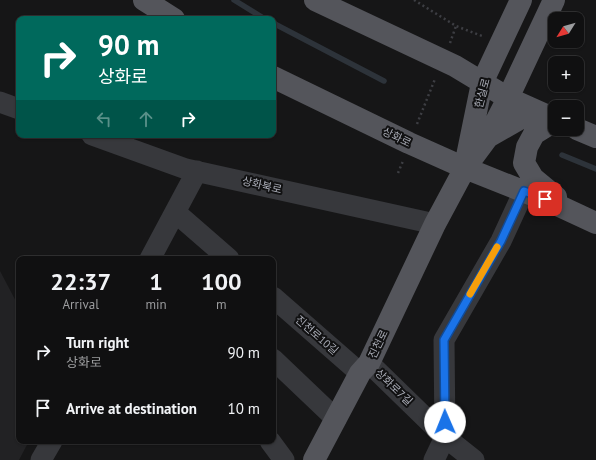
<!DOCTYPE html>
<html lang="en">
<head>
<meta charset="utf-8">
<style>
	:root { --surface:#101011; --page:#1e1e1f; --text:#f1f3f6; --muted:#9c9d9f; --line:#303031 }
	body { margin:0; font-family:"PT Sans","Noto Sans KR",sans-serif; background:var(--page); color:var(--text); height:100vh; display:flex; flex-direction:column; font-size:15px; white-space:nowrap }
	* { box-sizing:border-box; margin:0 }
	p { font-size:13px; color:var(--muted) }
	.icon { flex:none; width:22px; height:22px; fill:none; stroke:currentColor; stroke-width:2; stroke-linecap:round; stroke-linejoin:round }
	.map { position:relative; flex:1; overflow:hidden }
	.sheet { position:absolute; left:16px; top:256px; width:260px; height:188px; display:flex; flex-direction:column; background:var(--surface); border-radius:8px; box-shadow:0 1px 3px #0004,0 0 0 1px var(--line) }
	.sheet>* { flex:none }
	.hud { position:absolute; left:16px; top:16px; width:260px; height:122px; border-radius:8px; box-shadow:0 1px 3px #0004,0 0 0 1px var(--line); background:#00695c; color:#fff; overflow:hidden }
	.needle { width:26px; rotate:233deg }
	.buttons { position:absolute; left:548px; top:12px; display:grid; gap:8px }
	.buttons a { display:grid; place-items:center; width:36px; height:36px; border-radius:8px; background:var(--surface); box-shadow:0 1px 3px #0004,0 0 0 1px var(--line); font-size:20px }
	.pin { position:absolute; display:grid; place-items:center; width:34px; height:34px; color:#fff; margin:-17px; border-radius:8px; box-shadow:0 2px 6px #0006 }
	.me { position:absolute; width:44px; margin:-22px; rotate:359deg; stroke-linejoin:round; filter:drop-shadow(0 0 3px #0008) }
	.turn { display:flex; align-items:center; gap:14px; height:84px; padding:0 16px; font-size:18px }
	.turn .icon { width:52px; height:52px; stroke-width:2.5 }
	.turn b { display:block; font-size:28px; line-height:34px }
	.lanes { display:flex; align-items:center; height:38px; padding:0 16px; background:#0003; justify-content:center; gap:20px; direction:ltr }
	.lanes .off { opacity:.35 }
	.eta { display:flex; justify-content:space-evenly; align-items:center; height:68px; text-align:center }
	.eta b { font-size:24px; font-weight:600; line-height:28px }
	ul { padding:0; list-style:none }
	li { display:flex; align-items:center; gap:12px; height:56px; padding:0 16px }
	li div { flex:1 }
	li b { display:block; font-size:15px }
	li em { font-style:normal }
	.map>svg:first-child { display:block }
	.built { fill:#222224 }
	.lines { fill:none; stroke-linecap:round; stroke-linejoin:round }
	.stream { stroke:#2d333a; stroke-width:5.5 }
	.path { stroke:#3d3e43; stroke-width:2.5; stroke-dasharray:2 3; stroke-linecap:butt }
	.minor { stroke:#37383c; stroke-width:21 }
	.major { stroke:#54555b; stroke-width:22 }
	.route-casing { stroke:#114b97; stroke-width:10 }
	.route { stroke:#1a73e8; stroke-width:7 }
	.slow { stroke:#f59e0b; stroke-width:7 }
	.labels { text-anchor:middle; stroke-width:4; stroke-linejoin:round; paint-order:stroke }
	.street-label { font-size:11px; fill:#a9acb6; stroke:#111112 }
</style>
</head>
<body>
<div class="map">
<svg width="596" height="460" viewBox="0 0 596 460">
	<rect width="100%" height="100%" fill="#161617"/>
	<path class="built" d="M0 271 19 307V441H29L19 460H0Z"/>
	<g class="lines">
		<path class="stream" d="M234 0 265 19
			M273 23 384 81
			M562 155 596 169"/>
		<path class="path" d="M414 0 456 26 482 36
			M450 43 456 26
			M417 124 435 79
			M398 173 403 161"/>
		<path class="minor" d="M0 102 19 109
			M92 135 186 169 435 224
			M175 212 229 259
			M150 259 197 171
			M273 297 360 373
			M273 359 336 419
			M369 363 445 437 474 460
			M270 441 284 460
			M41 460 52 441
			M434 460 445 437 444 340 501 241 524 191"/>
		<path class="major" d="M144 0 174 19
			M315 0 455 66 508 98 546 115
			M273 77 409 143 465 168 555 204 596 223
			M555 121 534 134 527 147 524 163 533 178 556 197
			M577 129 596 137
			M488 137 508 98 554 0
			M466 161 482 83 521 0
			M314 460 360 373 369 363 435 224 465 168 488 137 523 117 555 120"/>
	</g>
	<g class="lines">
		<defs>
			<path id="route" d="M445 422 444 340 501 241 524 191 545 199"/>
		</defs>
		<use href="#route" class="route-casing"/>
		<use href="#route" class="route"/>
		<path class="slow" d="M470 294 497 247"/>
	</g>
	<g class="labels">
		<g class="street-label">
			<text transform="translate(482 93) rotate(-75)" y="4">한실로</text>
			<text transform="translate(397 137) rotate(26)" y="4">상화로</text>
			<text transform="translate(262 185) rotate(13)" y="4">상화북로</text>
			<text transform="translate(317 335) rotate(41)" y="4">진천로10길</text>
			<text transform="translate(378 344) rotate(-64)" y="4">진천로</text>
			<text transform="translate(394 387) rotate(44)" y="4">상화로7길</text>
		</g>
	</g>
</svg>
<div class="buttons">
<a><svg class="needle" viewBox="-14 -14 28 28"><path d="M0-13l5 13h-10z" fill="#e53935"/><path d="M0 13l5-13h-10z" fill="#9c9d9f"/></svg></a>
<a>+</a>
<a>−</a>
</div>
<div class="pin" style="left:545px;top:199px;background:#d93025"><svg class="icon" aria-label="arrive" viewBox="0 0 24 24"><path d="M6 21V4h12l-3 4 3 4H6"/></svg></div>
<svg class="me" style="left:445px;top:422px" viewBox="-20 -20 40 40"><circle r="19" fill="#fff"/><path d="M0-13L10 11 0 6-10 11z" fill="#1a73e8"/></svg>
<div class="hud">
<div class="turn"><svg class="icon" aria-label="right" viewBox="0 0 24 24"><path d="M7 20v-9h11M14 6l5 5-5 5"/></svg><div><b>90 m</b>상화로</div></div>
<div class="lanes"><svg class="icon off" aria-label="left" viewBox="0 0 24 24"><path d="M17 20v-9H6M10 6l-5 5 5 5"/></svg><svg class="icon off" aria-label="ahead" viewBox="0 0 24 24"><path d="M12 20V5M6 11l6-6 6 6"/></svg><svg class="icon" aria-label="right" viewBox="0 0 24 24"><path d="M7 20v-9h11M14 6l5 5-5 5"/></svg></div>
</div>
<section class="sheet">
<div class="eta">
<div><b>22:37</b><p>Arrival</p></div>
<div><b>1</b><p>min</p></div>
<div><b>100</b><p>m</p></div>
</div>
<ul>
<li><svg class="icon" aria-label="right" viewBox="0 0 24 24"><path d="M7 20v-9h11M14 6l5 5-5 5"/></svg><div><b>Turn right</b><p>상화로</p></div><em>90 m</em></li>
<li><svg class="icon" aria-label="arrive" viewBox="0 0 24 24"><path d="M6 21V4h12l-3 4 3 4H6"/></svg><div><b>Arrive at destination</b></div><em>10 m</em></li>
</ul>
</section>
</div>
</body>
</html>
